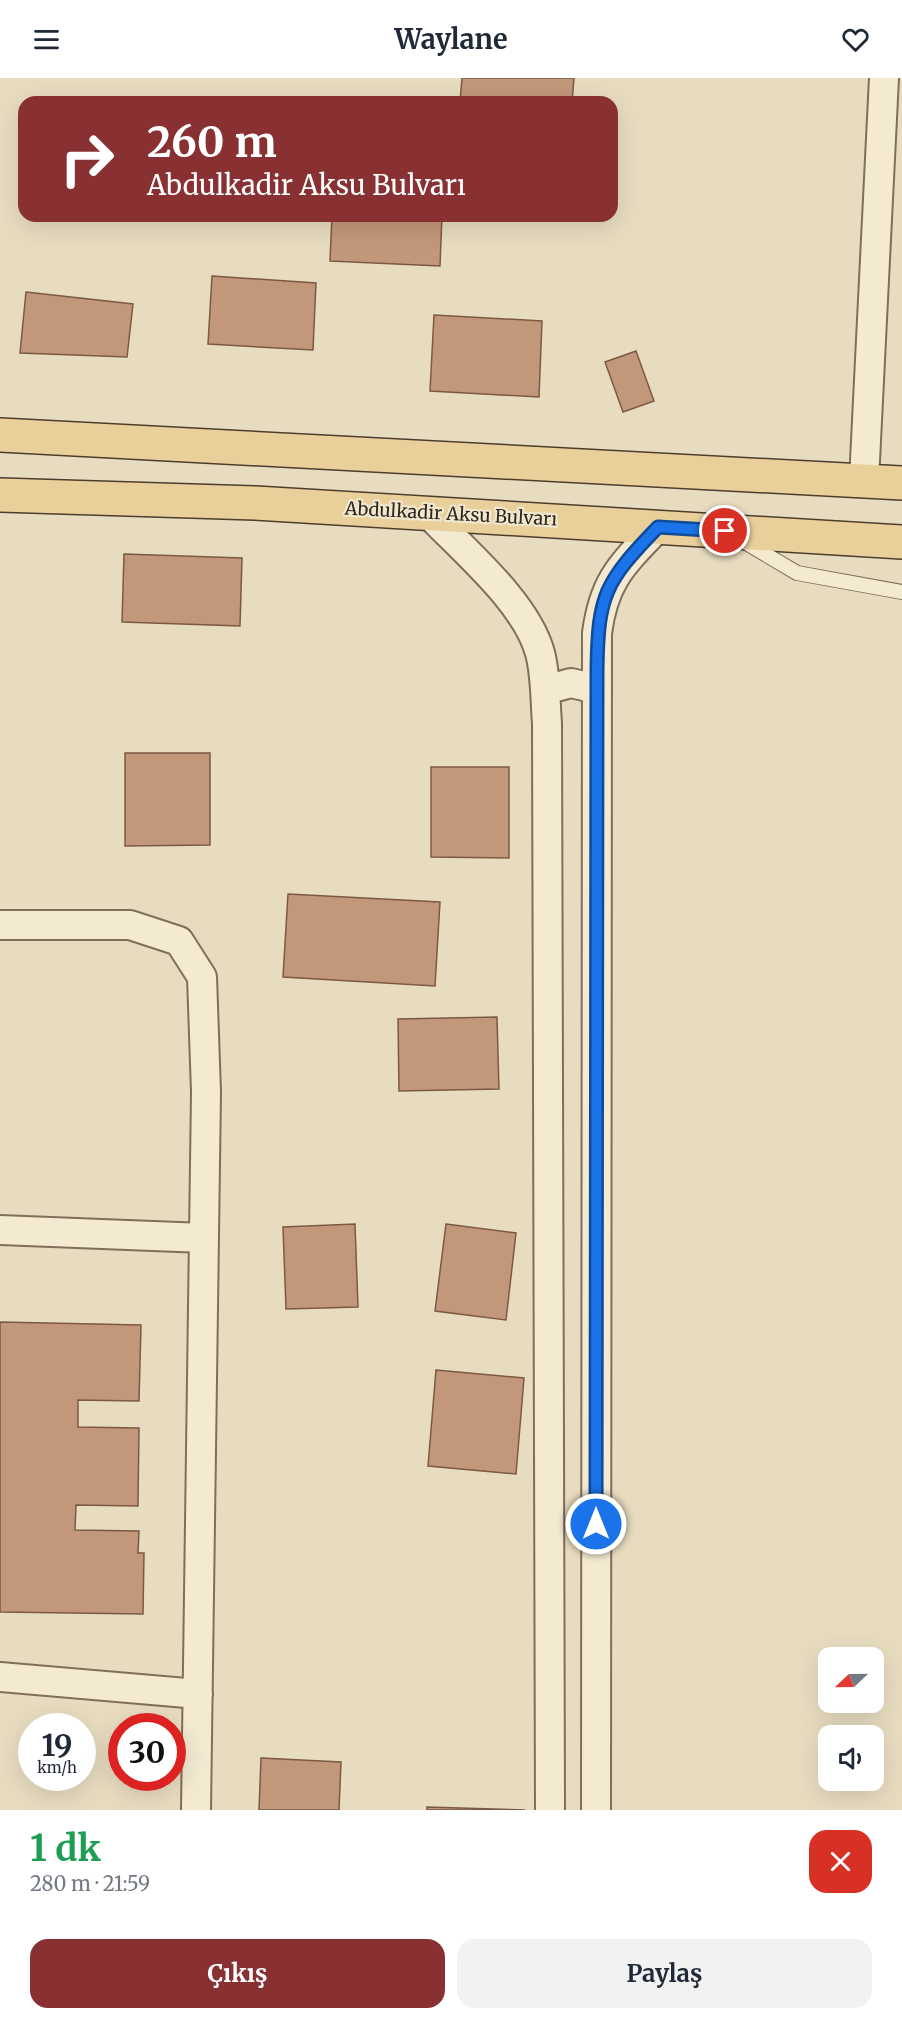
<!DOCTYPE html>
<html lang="tr">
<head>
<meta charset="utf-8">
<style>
	:root { --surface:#fff; --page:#f2f2f3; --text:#1f2937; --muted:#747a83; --accent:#883032 }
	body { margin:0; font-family:Merriweather,serif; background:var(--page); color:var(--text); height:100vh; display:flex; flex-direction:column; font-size:22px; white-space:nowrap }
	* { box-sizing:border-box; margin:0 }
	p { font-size:20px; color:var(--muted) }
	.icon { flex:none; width:33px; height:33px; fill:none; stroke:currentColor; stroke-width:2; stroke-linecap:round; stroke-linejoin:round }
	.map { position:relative; height:1732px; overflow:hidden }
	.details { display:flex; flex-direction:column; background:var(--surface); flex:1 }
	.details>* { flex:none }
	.top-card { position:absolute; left:18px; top:18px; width:600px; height:126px; border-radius:18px; box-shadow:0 6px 24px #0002; background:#883032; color:#fff; overflow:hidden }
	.needle { width:39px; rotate:248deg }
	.fabs { position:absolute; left:818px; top:1569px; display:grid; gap:12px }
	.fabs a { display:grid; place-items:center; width:66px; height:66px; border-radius:12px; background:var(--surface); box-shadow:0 6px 24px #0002; font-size:30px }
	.speed { position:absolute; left:18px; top:1635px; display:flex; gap:12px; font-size:30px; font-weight:700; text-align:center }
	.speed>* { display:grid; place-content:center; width:78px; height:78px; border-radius:50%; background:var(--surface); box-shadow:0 6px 24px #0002; line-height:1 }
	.speed small { font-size:15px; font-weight:400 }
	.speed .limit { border:9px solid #d22; background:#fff; color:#111 }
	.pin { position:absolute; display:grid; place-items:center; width:51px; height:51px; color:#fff; margin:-26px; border:3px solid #fff; border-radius:50%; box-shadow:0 2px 6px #0007 }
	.me { position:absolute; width:66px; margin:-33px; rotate:0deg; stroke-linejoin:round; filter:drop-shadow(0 0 4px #0008) }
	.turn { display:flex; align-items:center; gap:21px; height:126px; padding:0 30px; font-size:27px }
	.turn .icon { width:78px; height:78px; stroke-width:2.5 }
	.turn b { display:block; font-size:42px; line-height:51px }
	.round { display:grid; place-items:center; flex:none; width:63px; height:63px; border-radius:18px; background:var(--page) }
	.overview { display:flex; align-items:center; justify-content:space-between; height:102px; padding:0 30px }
	h1 { font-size:36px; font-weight:700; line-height:45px; color:#1e9e55 }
	.primary-button { display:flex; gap:12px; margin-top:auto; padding:12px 30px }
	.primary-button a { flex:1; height:69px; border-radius:18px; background:var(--accent); color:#fff; font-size:24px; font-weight:700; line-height:69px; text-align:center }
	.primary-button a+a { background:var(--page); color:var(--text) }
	header { display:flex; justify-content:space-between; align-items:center; height:78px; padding:0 30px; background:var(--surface); font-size:27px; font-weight:700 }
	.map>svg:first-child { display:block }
	.building { fill:#c3977a; stroke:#7c5942; stroke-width:1.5 }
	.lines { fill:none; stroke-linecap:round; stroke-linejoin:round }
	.lane-casing { stroke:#806e5a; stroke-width:16 }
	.street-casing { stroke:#806e5a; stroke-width:32 }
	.primary-casing { stroke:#4e3c2e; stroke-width:36 }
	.lane { stroke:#f4ead2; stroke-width:14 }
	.street { stroke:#f4ead2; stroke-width:28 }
	.primary { stroke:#e9d09b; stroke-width:33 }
	.route-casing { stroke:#114b97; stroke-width:15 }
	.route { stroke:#1a73e8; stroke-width:10 }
	.labels { text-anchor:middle; stroke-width:4.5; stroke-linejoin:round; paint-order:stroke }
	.street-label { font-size:18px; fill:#31261d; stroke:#f1e7cf }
</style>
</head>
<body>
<header><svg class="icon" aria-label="menu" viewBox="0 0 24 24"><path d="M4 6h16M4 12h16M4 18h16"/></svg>Waylane<svg class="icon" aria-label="heart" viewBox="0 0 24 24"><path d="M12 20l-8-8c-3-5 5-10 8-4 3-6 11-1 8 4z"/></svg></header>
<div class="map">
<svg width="902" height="1732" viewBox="0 0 902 1732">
	<rect width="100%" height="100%" fill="#e8dcc0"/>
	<path class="building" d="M462 0H574L572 24H460Z
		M332 138H442L440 188 330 183Z
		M212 198 316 205 313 272 208 266Z
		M26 214 133 226 127 279 20 275Z
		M434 237 542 243 539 319 430 313Z
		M636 273 654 323 623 334 605 284Z
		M124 476 242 480 240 548 122 544Z
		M125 675H210V767L125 768Z
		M431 689H509V780L431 779Z
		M288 816 440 824 435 908 283 899Z
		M497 939 499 1011 399 1013 398 941Z
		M355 1146 358 1229 286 1231 283 1149Z
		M446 1146 516 1155 506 1242 435 1233Z
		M0 1244 141 1247 139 1323 78 1322V1349L139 1350 138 1428 76 1427 75 1452 139 1453 138 1475H144L143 1536 0 1534Z
		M436 1292 524 1300 516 1396 428 1388Z
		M261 1680 341 1684 339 1732H259Z
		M427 1729 525 1732H427Z"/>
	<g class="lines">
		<defs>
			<path id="lane" d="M743 463 797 495 902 514"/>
			<path id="street" d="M864 403 884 0
				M428 435C464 473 526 524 540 575 546 597 545 622 547 645L550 1732
				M545 612 571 605 597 611
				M0 847H130L179 863 202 899 206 1014 196 1732
				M0 1152 204 1160
				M0 1599 198 1616
				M596 1732 597 555C604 502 622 487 658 449"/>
			<path id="primary" d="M0 357 902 405
				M0 417 255 425 902 464"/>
		</defs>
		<use href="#lane" class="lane-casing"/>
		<use href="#street" class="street-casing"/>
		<use href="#primary" class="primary-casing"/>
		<use href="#lane" class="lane"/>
		<use href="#street" class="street"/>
		<use href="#primary" class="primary"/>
	</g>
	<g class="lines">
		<defs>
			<path id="route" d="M596 1446 597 592C598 516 605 504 658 449L725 453"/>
		</defs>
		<use href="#route" class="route-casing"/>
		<use href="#route" class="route"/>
	</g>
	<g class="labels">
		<g class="street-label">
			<text transform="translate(451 436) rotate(3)" y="6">Abdulkadir Aksu Bulvarı</text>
		</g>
	</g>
</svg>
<div class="fabs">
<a><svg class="needle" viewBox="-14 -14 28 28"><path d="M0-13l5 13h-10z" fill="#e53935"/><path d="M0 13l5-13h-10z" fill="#747a83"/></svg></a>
<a><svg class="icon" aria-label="sound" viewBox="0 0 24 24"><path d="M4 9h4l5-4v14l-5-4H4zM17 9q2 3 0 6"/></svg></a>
</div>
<div class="speed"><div>19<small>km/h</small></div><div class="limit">30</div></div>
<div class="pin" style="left:725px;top:453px;background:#d93025"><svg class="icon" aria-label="arrive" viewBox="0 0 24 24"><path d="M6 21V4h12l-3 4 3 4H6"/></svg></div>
<svg class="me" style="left:596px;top:1446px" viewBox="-20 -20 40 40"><circle r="17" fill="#1a73e8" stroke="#fff" stroke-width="3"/><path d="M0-11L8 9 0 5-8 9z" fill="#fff"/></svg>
<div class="top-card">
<div class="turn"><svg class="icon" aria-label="right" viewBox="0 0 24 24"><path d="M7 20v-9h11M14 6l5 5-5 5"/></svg><div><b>260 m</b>Abdulkadir Aksu Bulvarı</div></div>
</div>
</div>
<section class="details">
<div class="overview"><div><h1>1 dk</h1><p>280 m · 21:59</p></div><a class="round" style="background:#d93025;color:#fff"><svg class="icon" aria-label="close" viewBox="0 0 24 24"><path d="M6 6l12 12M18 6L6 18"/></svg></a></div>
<div class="primary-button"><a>Çıkış</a><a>Paylaş</a></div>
</section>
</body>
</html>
